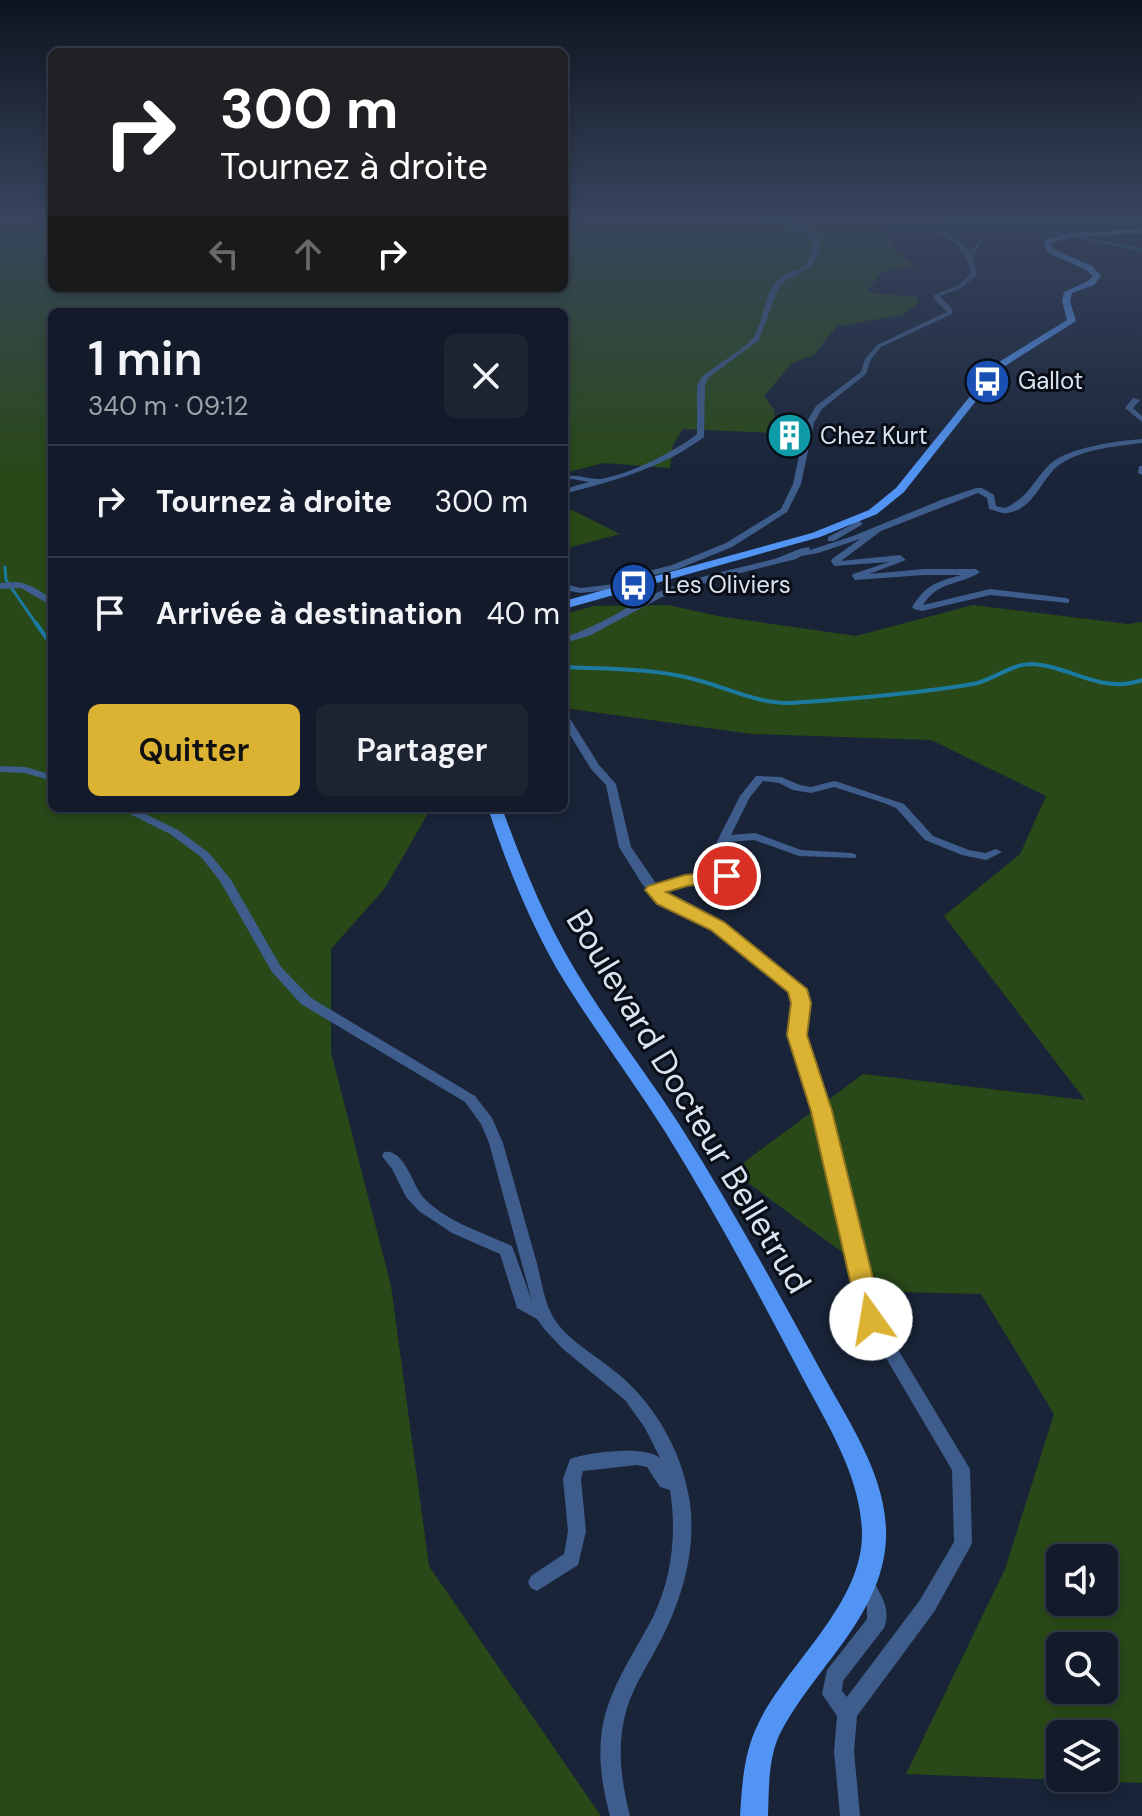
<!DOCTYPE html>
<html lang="fr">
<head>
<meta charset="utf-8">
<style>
	:root { --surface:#131b2a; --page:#1c2432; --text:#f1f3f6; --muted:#9da1a8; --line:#323947; --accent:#dcb233 }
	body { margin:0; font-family:"DM Sans",sans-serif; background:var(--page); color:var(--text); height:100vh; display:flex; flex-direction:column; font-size:30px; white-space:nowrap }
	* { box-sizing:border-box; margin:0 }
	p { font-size:26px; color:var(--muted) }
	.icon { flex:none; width:44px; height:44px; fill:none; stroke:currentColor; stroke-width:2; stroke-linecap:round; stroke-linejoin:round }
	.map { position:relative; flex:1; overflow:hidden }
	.details { position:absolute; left:48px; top:308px; width:520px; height:504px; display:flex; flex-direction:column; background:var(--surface); border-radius:12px; box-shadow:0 4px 12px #0003,0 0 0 2px var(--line) }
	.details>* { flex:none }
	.hud { position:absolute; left:48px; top:48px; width:520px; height:244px; border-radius:12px; box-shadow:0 4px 12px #0003,0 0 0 2px var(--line); background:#202124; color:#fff; overflow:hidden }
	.fabs { position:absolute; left:1046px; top:1544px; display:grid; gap:16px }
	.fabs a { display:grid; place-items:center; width:72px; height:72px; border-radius:12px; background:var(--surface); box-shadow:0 4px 12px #0003,0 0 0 2px var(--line); font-size:40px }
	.pin { position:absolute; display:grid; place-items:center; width:68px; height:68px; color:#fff; margin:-34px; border:4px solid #fff; border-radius:50%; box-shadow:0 2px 8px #0007 }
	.me { position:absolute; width:88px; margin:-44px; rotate:347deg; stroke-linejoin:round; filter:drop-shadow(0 0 6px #0008) }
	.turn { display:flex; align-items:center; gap:28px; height:168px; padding:0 40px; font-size:36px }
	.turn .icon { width:104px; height:104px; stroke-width:2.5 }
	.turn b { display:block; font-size:56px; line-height:68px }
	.lanes { display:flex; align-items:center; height:76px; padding:0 40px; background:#0003; justify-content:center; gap:40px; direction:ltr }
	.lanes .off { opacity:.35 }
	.round { display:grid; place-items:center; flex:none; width:84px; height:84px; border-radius:12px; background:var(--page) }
	.overview { display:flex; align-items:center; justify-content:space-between; height:136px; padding:0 40px }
	h1 { font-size:48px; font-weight:600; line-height:60px }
	.cta { display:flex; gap:16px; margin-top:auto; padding:16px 40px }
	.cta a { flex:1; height:92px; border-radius:12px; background:var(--accent); color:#111; font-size:32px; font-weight:600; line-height:92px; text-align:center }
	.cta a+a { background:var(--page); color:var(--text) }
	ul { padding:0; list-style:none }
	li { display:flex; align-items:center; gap:24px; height:112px; padding:0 40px; border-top:2px solid var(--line) }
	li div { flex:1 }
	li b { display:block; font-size:30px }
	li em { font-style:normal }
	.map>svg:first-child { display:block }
	.green { fill:#294918; fill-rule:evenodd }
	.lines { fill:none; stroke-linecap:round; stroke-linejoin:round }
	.stream-far2 { stroke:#1c7aa1; stroke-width:2 }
	.stream-far1 { stroke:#1c7aa1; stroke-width:3 }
	.stream { stroke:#1c7aa1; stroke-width:4 }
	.minor { fill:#3e5d8c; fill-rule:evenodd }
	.major { fill:#5294f4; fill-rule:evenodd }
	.route { fill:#dcb233; stroke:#8f7421; stroke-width:2 }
	.labels { text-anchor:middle; stroke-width:6; stroke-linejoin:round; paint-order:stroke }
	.far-poi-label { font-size:24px; fill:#dbe3f1; stroke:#080d16; text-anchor:start }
	.near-street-label { font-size:34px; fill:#dbe3f1; stroke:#080d16 }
</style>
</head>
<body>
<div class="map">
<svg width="1142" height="1816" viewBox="0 0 1142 1816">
	<rect width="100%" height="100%" fill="#192438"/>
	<path class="green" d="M0 220H52V288H564V220H960L964 223 881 224 892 246 915 266 881 272 867 292 916 297 918 303 902 315 837 326 814 355 792 363 764 396 775 411 773 433 683 429 673 445 670 468 604 463 564 473V312H52V808H431L385 888 331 949V1052L391 1286 429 1566 601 1816H0Z
		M564 506 620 534 564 549Z
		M668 605 718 616 856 636 973 605 1128 624 1142 622V1783L906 1774 1005 1569 1054 1414 981 1294 896 1292 732 1171 863 1074 1085 1100 944 916 1020 854 1046 796 931 740 752 734 564 708V614L594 606ZM1060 1558H1104V1602H1060ZM1060 1646H1104V1690H1060ZM1060 1734H1104V1778H1060Z"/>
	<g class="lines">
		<path class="stream-far2" d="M946 220 1061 234
			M1073 236 1142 250"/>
		<path class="stream-far1" d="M5 567 6 580 37 625"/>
		<path class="stream" d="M36 623 52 646
			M564 667C608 669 655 668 697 680 728 688 758 704 791 703 851 699 914 694 973 684 991 681 1012 664 1030 664 1070 665 1101 695 1142 680"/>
		<path class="minor" d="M760 220C782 219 805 223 821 240 813 276 804 267 779 286L759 340 708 378 705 386 704 437C663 468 613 481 564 494V489L589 482 572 479 564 481V477C577 473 589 480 601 479 630 474 674 452 697 434V386L702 377C714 366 749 347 755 335 763 321 765 294 775 283 796 261 805 282 815 240 799 225 780 226 760 220Z
			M937 230C950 232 962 242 970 252L982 237H986L972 256 976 268V276L961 288 940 296 952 309V314L881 347 871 359 866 374 822 409 814 423 801 484 787 512 732 547 678 569 647 577 636 587 581 593 564 590V584L581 588 631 582 641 573 672 565 726 543 781 509 793 484 806 423 816 406 861 372 865 359 877 345 947 312 934 299V295L957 286 970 275C970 253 956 242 937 232Z
			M1133 398 1140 400 1133 408 1142 416V422L1125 408Z
			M1142 439V443C1117 446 1084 449 1062 463 1042 475 1035 510 1007 513 1002 514 994 510 989 509L987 498 978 493 881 531 841 561 900 555 906 560 869 574 924 569H976L980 572C959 586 939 580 923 605L990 589 1066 598 1069 599V603L990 595 922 611 914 609 912 607C927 584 936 582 961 575H924L855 580 852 576 853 574 889 562 834 566 831 561 832 559 860 539 818 553 801 556 796 559 725 577 662 597 589 636 564 643V637C597 628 623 608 654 594 689 578 737 569 774 559 785 556 800 547 809 547L810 550 853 536 941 500 976 488H982L994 495 996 506 1005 508C1029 497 1033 481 1050 464 1069 447 1117 441 1142 439Z
			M1139 466H1142V475L1138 473Z
			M851 519H857L863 524 834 541H828V537L853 524 850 521Z
			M17 582C31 584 40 591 52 599V606L21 588 0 589V583Z
			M564 714 569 717 599 765 616 784 631 847 657 885 685 876 722 873 723 871 708 859 740 796 756 776 781 777 800 785 811 787 834 781 838 782 904 804 933 836 969 850 985 853 996 849 1002 852 986 860 962 855 925 840 896 808 884 803 834 787 811 793 793 790 779 783 763 781 750 797 731 835 755 833 801 850 851 853 855 854 857 856 855 858 799 856 754 840 728 842 720 858 735 870 731 878 686 883 662 891 668 897 721 923 803 989 807 1003 804 1035 828 1111 879 1318 970 1469 972 1543 969 1549 934 1612 857 1716 854 1751 860 1816H840L834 1751 837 1716 822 1694 827 1670 867 1619V1606L855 1583 857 1577 864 1574 871 1577C880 1593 892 1610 884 1628L843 1681 842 1691 847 1697 920 1600 954 1542 952 1470 863 1319 814 1111 790 1035 795 1003 791 991 713 929 660 903 642 884 619 847 606 785 591 769 564 725Z
			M0 766 26 767 52 775V781L25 773 0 772Z
			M118 808H133L178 830 209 853 231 880 281 967 311 998 475 1096 492 1118 503 1143C514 1182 525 1221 536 1260 541 1277 543 1297 551 1313 561 1335 589 1351 608 1366 652 1398 682 1449 690 1503 696 1550 683 1596 662 1638 650 1661 635 1683 627 1708 616 1744 621 1781 630 1816H610C602 1786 597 1755 603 1724 611 1685 635 1652 653 1617 672 1578 677 1533 670 1490L660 1487 647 1467 637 1465 583 1471 581 1479 586 1531 578 1565 537 1591 531 1588 528 1582 531 1576 564 1554 568 1531 563 1479 570 1459C589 1452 646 1445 660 1458L645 1428 625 1400 563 1349 545 1330 537 1319 517 1308 500 1254 452 1233 419 1211 406 1197 392 1169 382 1156 384 1152C404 1148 412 1184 423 1197 446 1222 482 1232 512 1246L532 1301 489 1143 481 1124 465 1102 301 1004 272 972 220 881 201 857 170 834Z"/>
		<path class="major" d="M1142 229V233L1071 237 1051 243 1053 249 1092 266 1101 276 1094 285 1072 293 1070 301 1076 321 1002 368 904 492 877 514 820 537 564 609V601L812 533 869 510 896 488 996 364 1067 320 1062 301 1064 292 1088 281 1093 276 1086 270 1047 252 1044 240 1070 233Z
			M488 808H502C522 863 544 918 574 968 606 1022 645 1071 679 1124 730 1204 775 1287 821 1371 848 1421 888 1477 886 1538 883 1618 810 1671 778 1738 768 1762 769 1791 768 1816H740C742 1784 744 1751 759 1722 789 1662 862 1604 862 1534 861 1473 824 1420 797 1367 755 1287 712 1207 664 1130 629 1075 590 1024 557 969 528 918 506 863 488 808Z"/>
	</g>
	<linearGradient id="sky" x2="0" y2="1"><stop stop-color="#0e141f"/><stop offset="0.46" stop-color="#38455e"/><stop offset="1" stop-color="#38455e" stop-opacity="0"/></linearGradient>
	<rect width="1142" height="474" fill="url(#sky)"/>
	<path class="route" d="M727 870 736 876 733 879 687 886 666 892 724 922 807 989 811 1003 807 1035 832 1111 883 1319 880 1326 871 1329 862 1326 859 1319 811 1111 787 1035 791 1003 788 992 711 930 657 904 645 890 648 886 685 875Z"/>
	<defs>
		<symbol id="bus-disc" viewBox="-11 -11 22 22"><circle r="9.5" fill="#1a4fb4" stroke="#080d16"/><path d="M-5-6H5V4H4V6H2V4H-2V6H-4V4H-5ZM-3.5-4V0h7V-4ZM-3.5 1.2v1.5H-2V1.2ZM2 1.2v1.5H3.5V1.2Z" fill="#fff"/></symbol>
		<symbol id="building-disc" viewBox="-11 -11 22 22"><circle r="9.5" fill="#0f9aa8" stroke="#080d16"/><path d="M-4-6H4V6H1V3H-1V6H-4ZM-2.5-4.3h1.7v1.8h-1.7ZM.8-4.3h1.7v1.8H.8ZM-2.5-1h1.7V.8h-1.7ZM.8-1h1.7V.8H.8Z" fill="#fff"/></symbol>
	</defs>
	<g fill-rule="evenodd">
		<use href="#bus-disc" x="962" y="356" width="51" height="51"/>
		<use href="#building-disc" x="764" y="410" width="51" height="51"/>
		<use href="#bus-disc" x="608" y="560" width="51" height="51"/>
	</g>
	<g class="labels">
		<g class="far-poi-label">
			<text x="1018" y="389">Gallot</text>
			<text x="820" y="444">Chez Kurt</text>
			<text x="664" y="593">Les Oliviers</text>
		</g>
		<g class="near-street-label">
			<text transform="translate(689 1101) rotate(59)" y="12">Boulevard Docteur Belletrud</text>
		</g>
	</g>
</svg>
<div class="fabs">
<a><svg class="icon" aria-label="sound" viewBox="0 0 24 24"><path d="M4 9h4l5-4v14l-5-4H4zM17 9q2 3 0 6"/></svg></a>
<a><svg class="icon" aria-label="search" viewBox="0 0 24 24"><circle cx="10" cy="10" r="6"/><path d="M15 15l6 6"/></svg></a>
<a><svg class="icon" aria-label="layers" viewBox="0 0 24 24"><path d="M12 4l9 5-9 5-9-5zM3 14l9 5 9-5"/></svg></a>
</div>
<div class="pin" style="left:727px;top:876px;background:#d93025"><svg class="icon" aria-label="arrive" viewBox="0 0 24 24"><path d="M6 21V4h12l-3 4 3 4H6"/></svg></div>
<svg class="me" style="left:871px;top:1319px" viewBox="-20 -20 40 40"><circle r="19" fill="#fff"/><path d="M0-13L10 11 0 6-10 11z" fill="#dcb233"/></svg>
<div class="hud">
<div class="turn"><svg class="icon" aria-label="right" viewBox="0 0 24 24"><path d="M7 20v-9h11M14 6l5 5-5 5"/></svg><div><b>300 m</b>Tournez à droite</div></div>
<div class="lanes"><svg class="icon off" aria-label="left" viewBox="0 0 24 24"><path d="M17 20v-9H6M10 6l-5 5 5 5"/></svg><svg class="icon off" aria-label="ahead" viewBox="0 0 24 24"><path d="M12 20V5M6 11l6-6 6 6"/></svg><svg class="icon" aria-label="right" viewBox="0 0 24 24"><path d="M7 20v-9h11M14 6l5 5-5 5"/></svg></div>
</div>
<section class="details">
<div class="overview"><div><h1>1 min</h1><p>340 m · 09:12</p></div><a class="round"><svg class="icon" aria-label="close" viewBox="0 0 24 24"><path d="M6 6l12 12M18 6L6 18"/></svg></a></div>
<ul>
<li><svg class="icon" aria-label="right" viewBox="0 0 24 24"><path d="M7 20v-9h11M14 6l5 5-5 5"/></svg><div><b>Tournez à droite</b></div><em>300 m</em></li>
<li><svg class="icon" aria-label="arrive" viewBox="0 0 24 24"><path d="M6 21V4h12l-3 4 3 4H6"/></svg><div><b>Arrivée à destination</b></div><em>40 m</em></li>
</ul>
<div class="cta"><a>Quitter</a><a>Partager</a></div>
</section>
</div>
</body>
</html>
